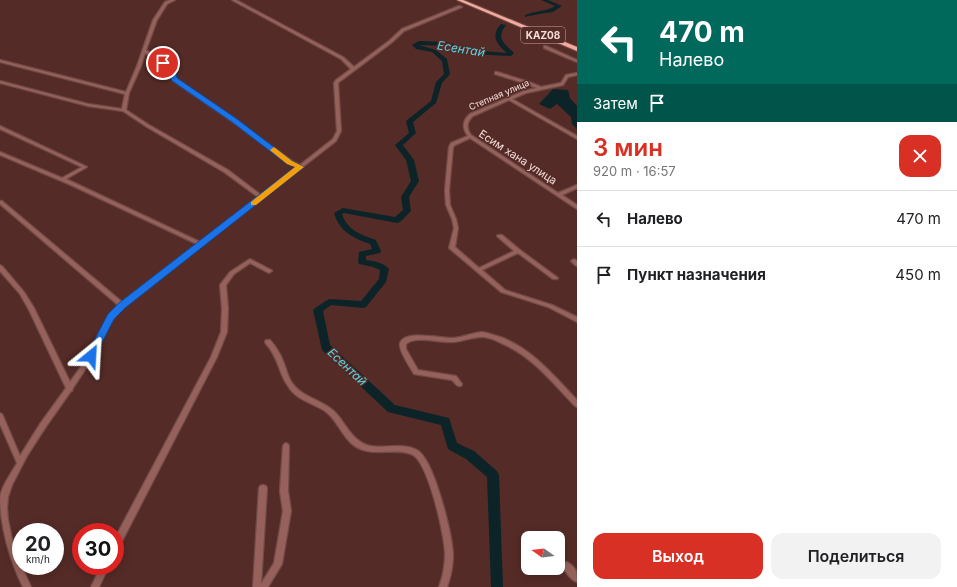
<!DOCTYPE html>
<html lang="ru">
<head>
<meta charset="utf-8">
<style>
	:root { --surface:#fff; --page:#f2f2f2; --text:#202124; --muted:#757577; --line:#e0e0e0; --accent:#d93025 }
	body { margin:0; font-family:Inter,sans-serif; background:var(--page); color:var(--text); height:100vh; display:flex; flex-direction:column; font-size:15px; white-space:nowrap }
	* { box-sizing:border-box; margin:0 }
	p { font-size:13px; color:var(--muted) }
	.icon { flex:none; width:22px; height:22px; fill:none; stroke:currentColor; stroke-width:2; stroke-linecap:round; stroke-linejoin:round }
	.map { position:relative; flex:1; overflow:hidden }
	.details { display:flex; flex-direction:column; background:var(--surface); width:380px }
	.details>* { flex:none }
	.hud { background:#00695c; color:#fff; overflow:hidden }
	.needle { width:26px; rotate:284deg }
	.controls { position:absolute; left:521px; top:531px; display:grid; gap:8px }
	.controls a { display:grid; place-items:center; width:44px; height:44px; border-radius:8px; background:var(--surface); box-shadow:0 2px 10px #0003; font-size:20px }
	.speed { position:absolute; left:12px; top:523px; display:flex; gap:8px; font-size:20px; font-weight:700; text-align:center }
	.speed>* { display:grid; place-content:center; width:52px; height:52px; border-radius:50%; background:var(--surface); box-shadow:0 2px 10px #0003; line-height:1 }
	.speed small { font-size:10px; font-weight:400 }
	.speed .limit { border:6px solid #d22; background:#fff; color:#111 }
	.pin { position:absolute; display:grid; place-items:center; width:34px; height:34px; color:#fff; margin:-17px; border:2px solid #fff; border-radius:50%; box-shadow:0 1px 4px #0007 }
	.me { position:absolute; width:44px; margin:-22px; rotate:27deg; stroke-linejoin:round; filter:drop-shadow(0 0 3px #0008) }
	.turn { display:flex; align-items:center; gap:14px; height:84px; padding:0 16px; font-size:18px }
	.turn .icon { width:52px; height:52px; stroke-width:2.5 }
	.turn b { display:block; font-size:28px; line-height:34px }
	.then { display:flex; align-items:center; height:38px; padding:0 16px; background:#0003; gap:8px; font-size:15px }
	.round { display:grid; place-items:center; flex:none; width:42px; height:42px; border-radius:12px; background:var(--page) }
	.head { display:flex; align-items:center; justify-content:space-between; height:68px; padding:0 16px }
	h1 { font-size:24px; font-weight:600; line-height:30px; color:var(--accent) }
	.cta { display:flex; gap:8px; margin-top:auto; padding:8px 16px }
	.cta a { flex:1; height:46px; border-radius:12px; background:var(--accent); color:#fff; font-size:16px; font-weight:600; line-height:46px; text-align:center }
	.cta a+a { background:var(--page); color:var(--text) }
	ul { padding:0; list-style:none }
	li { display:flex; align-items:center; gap:12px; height:56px; padding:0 16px; border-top:1px solid var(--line) }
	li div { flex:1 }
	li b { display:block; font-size:15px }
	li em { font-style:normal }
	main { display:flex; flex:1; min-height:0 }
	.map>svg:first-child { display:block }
	.water { fill:#0c2428 }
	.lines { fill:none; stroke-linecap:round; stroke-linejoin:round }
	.river { fill:#0c2428; fill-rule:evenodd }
	.minor-casing { stroke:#714b47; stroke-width:2.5 }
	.highway-casing { stroke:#714b47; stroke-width:2 }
	.minor { fill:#96615b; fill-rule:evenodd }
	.highway { fill:#f5a89e; fill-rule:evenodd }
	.route { fill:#1a73e8; stroke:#114b97 }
	.slow { fill:#f59e0b }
	.labels { text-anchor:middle; stroke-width:3; stroke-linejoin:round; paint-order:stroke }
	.far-street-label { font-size:9px; fill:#f7dcd8; stroke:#542b27 }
	.shield { fill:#542b27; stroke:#c6a7a3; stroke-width:1 }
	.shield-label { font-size:10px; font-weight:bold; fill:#f7dcd8 }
	.street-label { font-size:11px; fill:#f7dcd8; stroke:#542b27 }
	.water-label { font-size:12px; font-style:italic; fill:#59d5e5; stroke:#542b27 }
</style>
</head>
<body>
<main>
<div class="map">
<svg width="577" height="587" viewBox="0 0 577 587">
	<rect width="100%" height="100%" fill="#542b27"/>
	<path class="water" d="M553 89 568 90 570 98 577 106V129L572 124 571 117 557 104 550 109 539 104Z"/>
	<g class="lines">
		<path class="river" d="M541 0H548L562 6 553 12 539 14 525 17V15C535 11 548 11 555 6Z
			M501 24 506 25C495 38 505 44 514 53L511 56 469 54 446 46 419 45 436 50 447 59 450 74 442 83 436 103 413 122 416 133 403 145 414 160 419 181 409 197 411 211 400 222 397 223 344 213 342 214C347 230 361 235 376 240L381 251 380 253 366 256V260C375 261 384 263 389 269L386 282 366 307 363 308 331 305 323 311 330 345 395 405 449 418 457 443 474 451 497 471 499 475 503 587H491L487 477 466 459 448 449 441 425 388 412 322 350 313 310 315 308 329 299 361 301 379 279 380 270 373 267 359 264 358 262 359 252 372 249 370 244C353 238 339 231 334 213L343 208 395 217 403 210 401 197 411 181 406 160 395 145 409 133 406 121 431 101 436 82 444 74 442 61 432 52 416 49 412 45 419 41 446 42 457 45 470 50 507 53C497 45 490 35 501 24Z"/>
		<defs>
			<path id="minor" d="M170 0H175L167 4 157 20 146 50 174 68 175 79 235 120 292 161 300 165 333 139 337 131 334 83 336 80 351 69 341 59 232 0H236L343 57 354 67 389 41 402 29 459 6 462 7 404 31 391 43 339 82 338 83 341 131 336 141 124 306 118 312 110 324 92 359 73 388 72 391H71L45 428 27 456 12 485 8 497 7 508 8 520 13 544 21 565 31 587H23C10 561 0 526 0 497 2 485 11 474 17 463L0 424V413L2 414 3 416 20 456 40 424 66 388 29 310 20 294 0 271V265L2 266 24 292 34 308 70 382C78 371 86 360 92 348 100 333 106 317 118 305L0 204V201H2L122 302 197 244 71 185 0 155V152L62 178 82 167 0 129V126L87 167 66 179 200 242 258 197 224 172 147 127 123 111 88 106 0 83V81L88 104 122 109 125 94 0 62V60L126 92 137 66 153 20 165 2ZM145 53 171 69 172 80 233 122 288 163 297 167 261 195 228 170 149 125 126 110 129 93 141 66Z
				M544 46H546L577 60V62L544 48Z
				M495 72H497L529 82 541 87 561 83 566 75 577 73V75L568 77 563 85 526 93 512 99 577 136V139L509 100 473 116C466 122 466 128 471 135L558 193 577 185V188L562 195 577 205V209L470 138 455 145 453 147 449 190 450 205 456 219 458 228 455 247 479 268 514 251 497 236 498 235H502L520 250 558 278 557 279H553L518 253 482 270 505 290 552 305 577 317V322L548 307 501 292 449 248 454 228 452 219 446 205 445 190 449 147 451 143 468 136C462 128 462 121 470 114L524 91 537 88 527 84 495 74Z
				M250 259 271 270 272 271 269 273 267 272 250 263 234 274 226 285 228 309 227 332 217 357 118 549 115 550V538L211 357 221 332 222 309 220 285 230 272Z
				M574 259 577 261V266L575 265 571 261Z
				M482 332C489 333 496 336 503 338 534 351 554 376 577 400V407L575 406C552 382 532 356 501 343 496 340 490 338 484 337 472 336 460 343 448 342 436 342 415 336 406 344V349L418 370 456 376 462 384 461 386C457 387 455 383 452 380L414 374C410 367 398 350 400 343 405 329 443 339 454 338 464 337 472 333 482 332Z
				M266 340H270C276 347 280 353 283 361 286 368 288 377 292 383 301 396 318 399 330 408 342 416 346 431 358 440 374 454 398 440 417 450 434 459 452 534 453 554 453 566 451 576 447 587H439C443 576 445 566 445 554 445 537 428 459 411 454 391 447 370 459 352 444 341 434 337 420 325 411 313 403 296 400 288 386 278 372 279 358 266 344L265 342Z
				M286 443 288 444 289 446 288 491 291 511 282 564 268 587H253L259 488 260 486 263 485 266 486 267 488 261 584 274 563 283 511 280 491 283 446 284 444Z
				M567 562C576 567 577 572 577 582 571 580 565 572 563 566L564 563Z
				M101 566H109L99 587H91Z"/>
			<path id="highway" d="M457 0H463L577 47V51Z"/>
		</defs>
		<use href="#minor" class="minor-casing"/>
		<use href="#highway" class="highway-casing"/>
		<use href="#minor" class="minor"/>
		<use href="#highway" class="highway"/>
	</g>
	<path class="route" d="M161 62H165L175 68 177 78 237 119 292 161 304 167 125 308 114 319 94 358H87L86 356 108 314 119 303 295 167 287 164 232 122 171 80 170 70 161 64Z"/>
	<path class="slow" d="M274 147 292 161 304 167 256 205H251V202L295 167 287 164 271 151 270 150Z"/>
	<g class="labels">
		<g class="far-street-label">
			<text transform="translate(499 95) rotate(-23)" y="3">Степная улица</text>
		</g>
		<rect class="shield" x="521" y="27" width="44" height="16" rx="3"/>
		<g class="shield-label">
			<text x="543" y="39">KAZ08</text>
		</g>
		<g class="street-label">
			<text transform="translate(518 157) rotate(33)" y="4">Есим хана улица</text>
		</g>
		<g class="water-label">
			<text transform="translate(461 49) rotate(9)" y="4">Есентай</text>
			<text transform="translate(347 367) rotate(43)" y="4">Есентай</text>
		</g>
	</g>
</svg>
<div class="controls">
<a><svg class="needle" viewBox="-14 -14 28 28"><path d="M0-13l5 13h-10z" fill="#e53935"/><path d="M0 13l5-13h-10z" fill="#757577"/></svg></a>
</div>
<div class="speed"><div>20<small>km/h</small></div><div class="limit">30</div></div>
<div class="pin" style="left:163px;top:63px;background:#d93025"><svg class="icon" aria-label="arrive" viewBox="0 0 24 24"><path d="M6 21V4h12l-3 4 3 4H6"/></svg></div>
<svg class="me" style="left:91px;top:356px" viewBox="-20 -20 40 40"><path d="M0-17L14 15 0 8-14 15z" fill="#1a73e8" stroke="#fff" stroke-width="4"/></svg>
</div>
<section class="details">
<div class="hud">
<div class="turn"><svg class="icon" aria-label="left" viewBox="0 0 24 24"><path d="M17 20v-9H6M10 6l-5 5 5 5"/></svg><div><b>470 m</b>Налево</div></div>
<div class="then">Затем<svg class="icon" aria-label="arrive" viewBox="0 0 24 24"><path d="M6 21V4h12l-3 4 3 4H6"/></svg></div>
</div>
<div class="head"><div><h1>3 мин</h1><p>920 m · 16:57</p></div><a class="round" style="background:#d93025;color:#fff"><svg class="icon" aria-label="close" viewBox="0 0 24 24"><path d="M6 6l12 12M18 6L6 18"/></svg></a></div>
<ul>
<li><svg class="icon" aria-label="left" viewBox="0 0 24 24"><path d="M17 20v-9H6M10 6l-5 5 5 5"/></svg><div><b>Налево</b></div><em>470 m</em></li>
<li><svg class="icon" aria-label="arrive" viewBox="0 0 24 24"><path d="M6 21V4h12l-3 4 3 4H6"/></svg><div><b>Пункт назначения</b></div><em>450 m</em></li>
</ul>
<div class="cta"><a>Выход</a><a>Поделиться</a></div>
</section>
</main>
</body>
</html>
